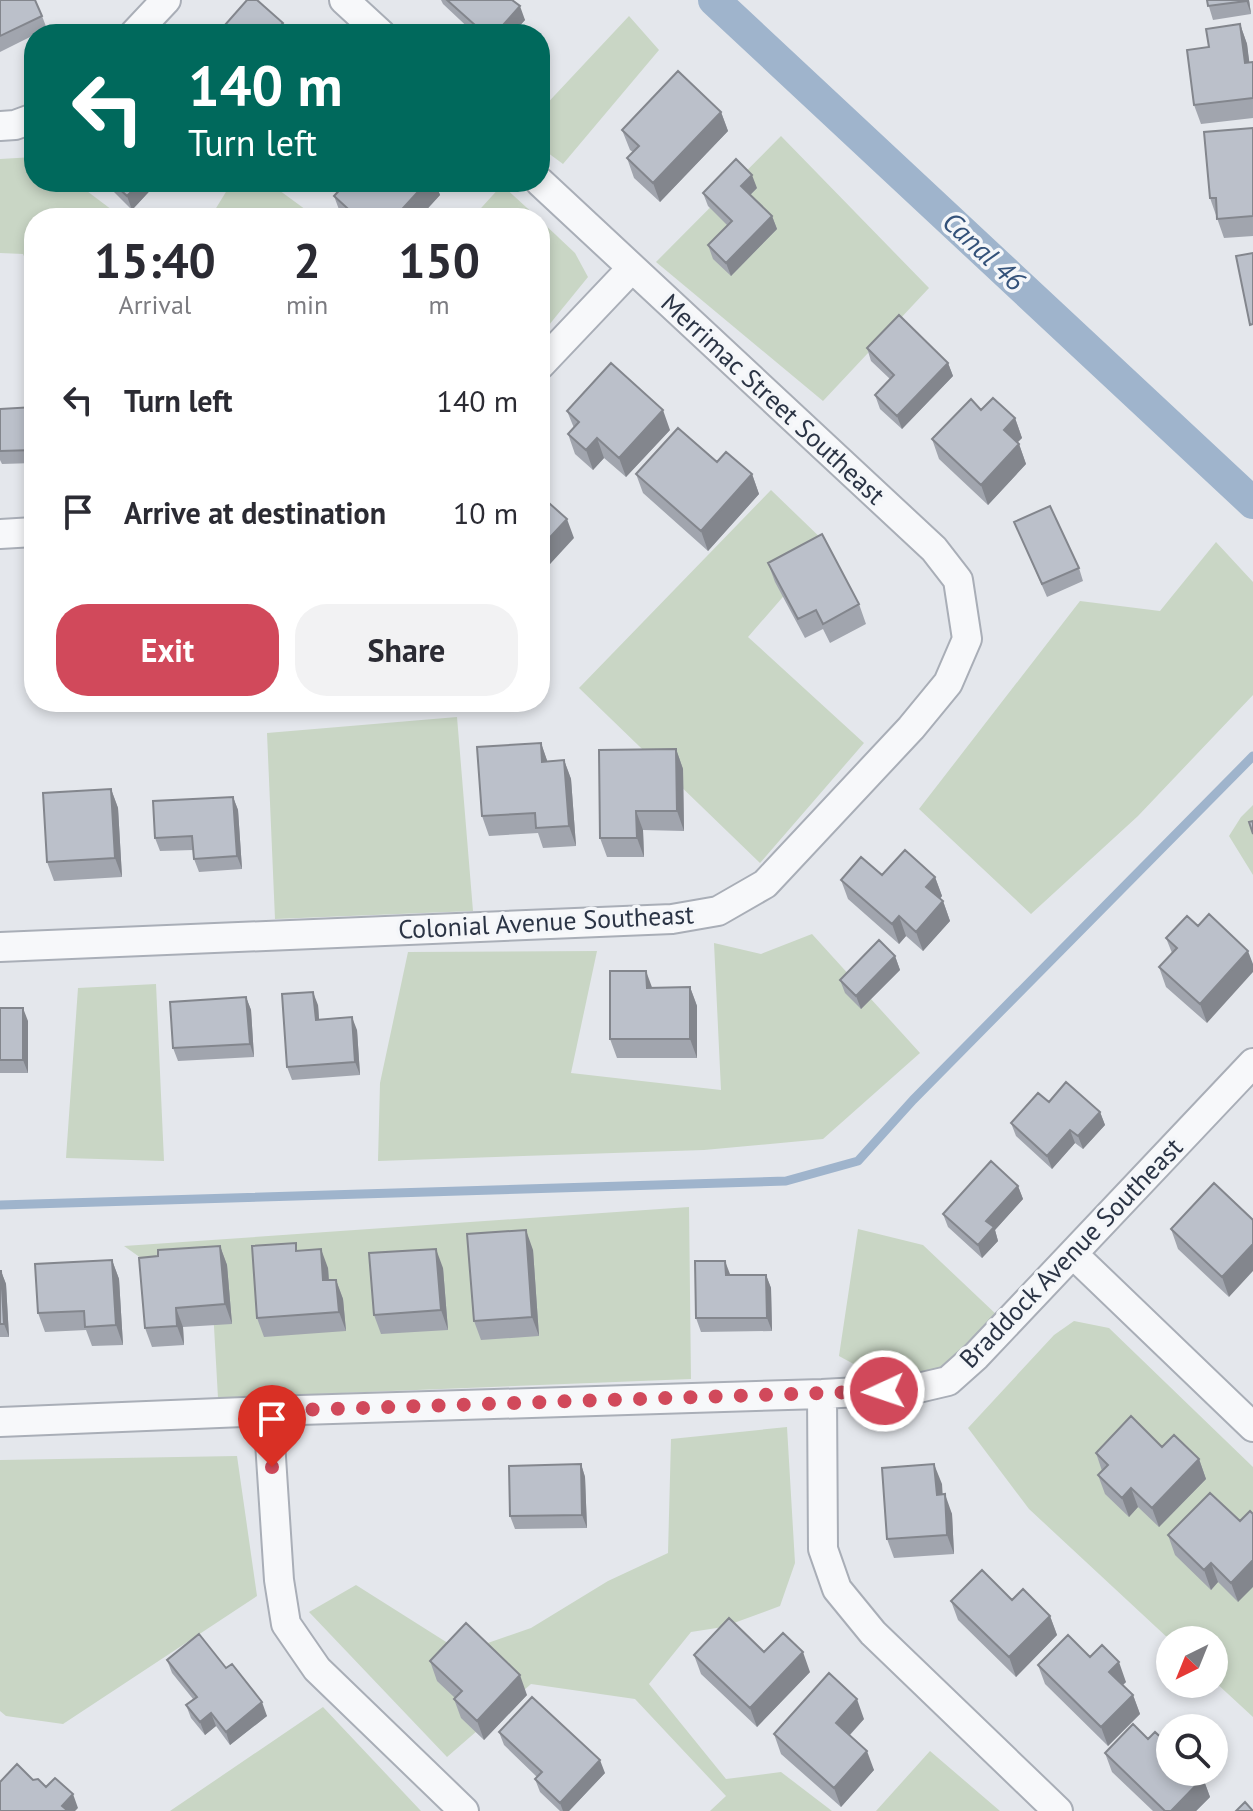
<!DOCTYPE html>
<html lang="en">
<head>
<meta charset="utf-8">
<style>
	:root { --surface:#fff; --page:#f2f2f3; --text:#2b2b33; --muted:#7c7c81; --accent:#d1495b }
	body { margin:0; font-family:"PT Sans",sans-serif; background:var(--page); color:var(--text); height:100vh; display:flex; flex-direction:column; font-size:30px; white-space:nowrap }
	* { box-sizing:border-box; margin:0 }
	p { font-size:26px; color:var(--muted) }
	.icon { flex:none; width:44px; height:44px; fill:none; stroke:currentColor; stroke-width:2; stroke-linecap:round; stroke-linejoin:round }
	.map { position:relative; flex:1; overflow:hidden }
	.panel { position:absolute; left:24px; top:208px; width:526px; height:504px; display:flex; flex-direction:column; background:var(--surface); border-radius:32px; box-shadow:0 4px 12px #0003 }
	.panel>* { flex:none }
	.banner { position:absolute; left:24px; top:24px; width:526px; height:168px; border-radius:32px; box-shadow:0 4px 12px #0003; background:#00695c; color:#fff; overflow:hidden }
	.needle { width:52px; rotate:223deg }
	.tools { position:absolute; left:1156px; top:1626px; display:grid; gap:16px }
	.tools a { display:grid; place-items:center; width:72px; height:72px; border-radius:50%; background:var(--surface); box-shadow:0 4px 12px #0003; font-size:40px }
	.pin { position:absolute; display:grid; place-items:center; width:68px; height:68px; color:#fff; margin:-82px -34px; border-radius:50% 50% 50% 0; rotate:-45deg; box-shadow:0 0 8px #0007 }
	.pin .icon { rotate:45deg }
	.me { position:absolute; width:88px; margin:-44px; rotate:267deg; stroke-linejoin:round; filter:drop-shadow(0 0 6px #0008) }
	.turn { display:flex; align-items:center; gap:28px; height:168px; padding:0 32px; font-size:36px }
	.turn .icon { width:104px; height:104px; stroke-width:2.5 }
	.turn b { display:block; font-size:56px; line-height:68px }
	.eta { display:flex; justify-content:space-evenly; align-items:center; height:136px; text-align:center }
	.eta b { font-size:48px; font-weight:800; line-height:56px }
	.primary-button { display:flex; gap:16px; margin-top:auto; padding:16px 32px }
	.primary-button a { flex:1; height:92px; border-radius:32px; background:var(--accent); color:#fff; font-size:32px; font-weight:800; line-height:92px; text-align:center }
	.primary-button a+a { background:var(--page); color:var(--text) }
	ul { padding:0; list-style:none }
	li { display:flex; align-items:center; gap:24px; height:112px; padding:0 32px }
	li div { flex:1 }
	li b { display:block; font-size:30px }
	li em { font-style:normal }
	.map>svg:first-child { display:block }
	.green { fill:#c9d6c5 }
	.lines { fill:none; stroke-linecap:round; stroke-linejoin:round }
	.stream { stroke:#9fb4cc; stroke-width:9 }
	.canal { stroke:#9fb4cc; stroke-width:32 }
	.minor-casing { stroke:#a9aeb7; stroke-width:32 }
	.minor { stroke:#f7f8fa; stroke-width:28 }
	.wall { fill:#a1a5ae }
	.shaded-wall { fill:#83868d }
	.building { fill:#bbc0ca; stroke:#83868d; stroke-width:2 }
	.route { stroke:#d1495b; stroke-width:14; stroke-dasharray:0 25.2 }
	.labels { text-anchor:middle; stroke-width:7; stroke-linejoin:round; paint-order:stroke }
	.street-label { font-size:26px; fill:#2b3445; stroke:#f4f6f9 }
	.water-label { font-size:28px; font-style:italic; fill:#34527a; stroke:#f4f6f9 }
</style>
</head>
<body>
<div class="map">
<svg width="1253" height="1811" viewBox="0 0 1253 1811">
	<rect width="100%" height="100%" fill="#e4e7ec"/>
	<path class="green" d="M629 16 659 50 563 164 540 147V111Z
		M781 136 929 288 823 401 656 262Z
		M34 157V182H75L120 216 127 218H34V278L23 254 0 253V159Z
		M232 182H268L317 218H210Z
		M502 185 538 218H472Z
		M540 220 575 253 588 277 540 336Z
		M771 490 828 545 748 637 864 743 760 863 579 688Z
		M1216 542 1253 582V695L1138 816 1031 914 919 809 1080 601 1160 611Z
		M457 717 473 911 275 919 267 733Z
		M1253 805V875L1229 836 1241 817Z
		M812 934 920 1053 823 1139 704 1150 378 1161 380 1083 408 952 597 951 571 1073 721 1090 714 943 761 954Z
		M156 984 164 1161 66 1158 78 988Z
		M689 1207 691 1379 218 1398 213 1309 124 1246Z
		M858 1229 923 1245 998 1316 939 1375 879 1378 839 1356Z
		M1074 1321 1109 1328 1253 1467V1717L1214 1681V1640H1170L1029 1509 968 1428 1054 1335Z
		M787 1427 795 1563 780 1606 723 1627 691 1632 649 1684 726 1779 781 1772 832 1811H710L726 1796 635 1699 531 1684 447 1757 309 1612 356 1585 462 1652 531 1628 608 1581 668 1553 671 1439Z
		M237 1456 257 1596 63 1724 6 1716 0 1711V1460Z
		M323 1707 421 1811H170Z
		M930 1751 1000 1811H876Z"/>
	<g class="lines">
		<path class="stream" d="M0 1205 786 1181 858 1161 913 1100 1253 756"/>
		<path class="canal" d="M714 0 1253 503"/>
		<defs>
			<path id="minor" d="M344 0 381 34
				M134 34 166 0
				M0 126 15 125 34 118
				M540 365 632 268
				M0 534 34 532
				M0 947 672 919 718 911 765 884 911 728 948 683 967 639 958 580 934 549 540 182
				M1073 1254 1253 1427
				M822 1394 823 1549 837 1589 873 1633 1058 1811
				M268 1411 279 1580 286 1624 317 1669 464 1811
				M0 1422 268 1411 822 1394 914 1389 948 1381 976 1356 1253 1063"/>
		</defs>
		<use href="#minor" class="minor-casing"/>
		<use href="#minor" class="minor"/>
	</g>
	<path class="wall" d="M0 0 42 16 47 29 37 34H34V35L0 52Z
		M441 0H512L525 20 512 34H475L443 4Z
		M1207 0H1249L1251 14 1213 20Z
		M1240 24 1247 44 1249 63 1253 62V118L1201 124 1194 105 1209 47Z
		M721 112 728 131 660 202 634 178 627 158 633 152 630 150 622 130Z
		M1253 128V236L1224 238 1210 198Z
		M104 182H158L132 210Z
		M347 182H435L440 195 419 218H344L341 215 334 196Z
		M757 188 750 195 772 216 777 229 731 276 713 259 708 245 728 226 708 206 703 193Z
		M867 348 948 363 953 376 902 429 880 409 875 395 890 379 871 361Z
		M34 407V463L2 464 0 460V409Z
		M981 410 1015 418 1022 438 1017 442 1019 444 1026 464 988 505 939 459 932 439Z
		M567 411 670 430 626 477 604 458 593 470 575 454 568 434 574 428Z
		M717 462 752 474 759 494 708 551 643 493 636 474Z
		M1014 522 1079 568 1083 581 1047 597Z
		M768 563 859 604 866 624 830 643 823 629 805 638 775 582Z
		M541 743 547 761 564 760 571 779 576 846 543 848 538 833 489 836 482 816Z
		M676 749 683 769 684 831 643 830 644 857H607L600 838Z
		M111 789 118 808 122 877 54 881 47 862Z
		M233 797 238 810 242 869 199 872 194 859 193 850 160 851 155 838Z
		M882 875 935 877 942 896 940 899 943 901 950 921 923 951 906 936 899 944 848 899 841 880Z
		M1198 926 1207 1023 1166 987 1159 967 1172 953 1166 938Z
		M895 956 900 970 861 1009 845 993 840 980Z
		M652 987H690L697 1006V1058H617L610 1039Z
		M246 997 251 1010 254 1057 178 1061 173 1048Z
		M318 1005 319 1019 357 1030 360 1075 292 1080 287 1067Z
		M0 1008 28 1021V1073H0Z
		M1049 1102 1100 1112 1105 1125 1083 1149 1075 1143 1052 1169 1016 1136 1011 1123Z
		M1214 1183 1229 1297 1178 1249 1171 1229Z
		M1018 1186 1023 1199 995 1230 998 1241 982 1258 948 1227 943 1214Z
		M220 1246 227 1265 232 1324 183 1327 184 1345 152 1347 145 1328 158 1256Z
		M533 1250 539 1336 481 1340 474 1321Z
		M299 1251 328 1268 329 1280H336L343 1299 346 1331 264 1337 257 1318Z
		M112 1260 119 1279 123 1345 92 1346 86 1330 45 1332 38 1313Z
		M443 1268 448 1330 381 1334 374 1315Z
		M0 1271H1L6 1284 9 1337H0Z
		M730 1275H766L771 1288 772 1331 701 1332 696 1318Z
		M1162 1447 1199 1459 1206 1479 1159 1527 1138 1507 1129 1517 1105 1494 1098 1475 1102 1471 1096 1453Z
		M581 1464 585 1477 587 1528 515 1529 510 1516Z
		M942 1484V1495L952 1514 954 1554 894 1558 887 1539Z
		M1210 1493 1238 1602 1218 1582 1211 1590 1175 1555 1168 1535Z
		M1012 1600 1050 1616 1057 1635 1016 1677 958 1620 951 1601Z
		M694 1655 810 1672 757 1727 701 1674Z
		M1090 1657 1126 1682 1123 1685 1133 1695 1140 1714 1108 1746 1045 1684 1038 1665Z
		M167 1660 226 1668 267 1716 230 1745 216 1726 205 1735 191 1718 186 1705 193 1699 172 1673Z
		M430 1661 527 1695 484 1740 461 1718 454 1699 455 1698 437 1681Z
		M864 1719 850 1735 874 1770 841 1807 781 1754 774 1734Z
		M499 1732 605 1773 569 1811H560L540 1792 535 1779 537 1777 504 1745Z
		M1148 1739 1203 1778 1210 1797 1196 1811H1153L1112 1772 1105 1753Z"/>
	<path class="shaded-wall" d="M1246 0H1249L1251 14Z
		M520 6 525 20 512 34H495Z
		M283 23 287 34H273Z
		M1240 24 1247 44 1252 82 1245 63Z
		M721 112 728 131 660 202 653 183Z
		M752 175 757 188 746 199 741 186Z
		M141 182H158L132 210 127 196Z
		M427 182H435L440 195 419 218H394Z
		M772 216 777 229 731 276 726 263Z
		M948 363 953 376 902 429 897 416Z
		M663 410 670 430 626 477 619 458Z
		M1015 418 1022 438 1011 449 1004 430Z
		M597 438 604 458 593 470 586 450Z
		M1019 444 1026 464 988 505 981 485Z
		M752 474 759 494 708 551 701 531Z
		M567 519 574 538 540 575V548Z
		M541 743 548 763 542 762Z
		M676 749 683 769 684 831 677 811Z
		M564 760 571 779 576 846 569 826Z
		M111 789 118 808 122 877 115 858Z
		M233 797 238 810 242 869 237 856Z
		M636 811 643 830 644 857 637 838Z
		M935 877 942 896 933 906 926 887Z
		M943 901 950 921 923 951 916 932Z
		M899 916 906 936 899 944 892 924Z
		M1248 951 1253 964V972L1207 1023 1200 1004Z
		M895 956 900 970 861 1009 856 996Z
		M646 971 653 990 647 988Z
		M690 987 697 1006V1058L690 1039Z
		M313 992 318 1005 320 1033 316 1020Z
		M246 997 251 1010 254 1057 250 1044Z
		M23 1008 28 1021V1073L23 1060Z
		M352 1017 357 1030 360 1075 355 1062Z
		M1100 1112 1105 1125 1083 1149 1078 1136Z
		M1070 1130 1075 1143 1052 1169 1047 1156Z
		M1018 1186 1023 1199 995 1230 998 1241 982 1258 978 1245 986 1221Z
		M526 1230 533 1250 539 1336 532 1317Z
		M1253 1244V1271L1229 1297 1222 1277Z
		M220 1246 227 1265 232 1324 225 1304Z
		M321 1249 328 1268 330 1300 323 1280Z
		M436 1249 443 1268 448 1330 441 1310Z
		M112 1260 119 1279 123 1345 116 1325Z
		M725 1261 730 1274V1288L726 1275Z
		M1 1271 6 1284 9 1337 4 1324Z
		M766 1275 771 1288 772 1331 767 1318Z
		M336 1280 343 1299 346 1331 339 1312Z
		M176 1308 183 1327 184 1345 177 1326Z
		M1199 1459 1206 1479 1159 1527 1152 1508Z
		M581 1464 585 1477 587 1528 582 1515Z
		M934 1464 942 1484 944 1514 937 1495Z
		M1131 1488 1138 1507 1129 1517 1122 1498Z
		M945 1494 952 1514 954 1554 947 1535Z
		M1253 1560V1587L1238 1602 1231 1583Z
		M1211 1563 1218 1582 1211 1590 1204 1570Z
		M1050 1616 1057 1635 1016 1677 1009 1657Z
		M803 1652 810 1672 757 1727 750 1708Z
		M1119 1662 1126 1682 1116 1691 1109 1672Z
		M520 1675 527 1695 484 1740 477 1721Z
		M1133 1695 1140 1714 1108 1746 1101 1727Z
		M857 1699 864 1719 843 1742 836 1723Z
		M262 1702 267 1716 230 1745 226 1732Z
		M211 1713 216 1726 205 1735 200 1722Z
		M867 1751 874 1770 841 1807 834 1788Z
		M600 1760 605 1773 569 1811H563L560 1803Z
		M1203 1778 1210 1797 1196 1811H1171Z
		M73 1794 78 1808 75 1811H64L62 1806Z"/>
	<path class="building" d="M0 0H35L42 16 0 36Z
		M247 0H257L283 23 273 34H217Z
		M447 0H512L520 6 495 34H485Z
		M1207 0H1246V1L1208 6Z
		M1240 24 1245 63 1253 62V98L1194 105 1187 50 1209 47 1206 29Z
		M678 71 721 112 653 183 627 158 639 146 622 130Z
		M1253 128V216L1217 219 1216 198H1210L1204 132Z
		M736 159 752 175 741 186 772 216 726 263 708 245 732 221 703 193Z
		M112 182H141L127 196Z
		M347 182H427L394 218H358L334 196Z
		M1253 253V324L1250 325 1236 256Z
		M899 315 948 363 897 416 875 395 894 375 867 348Z
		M611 363 663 410 619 458 597 438 586 450 568 434 579 422 567 411Z
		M993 398 1015 418 1004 430 1019 444 981 485 932 439 971 399 981 410Z
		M34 407V450L0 451V409Z
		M678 428 717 462 726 452 752 474 701 531 636 474Z
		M540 495 567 519 540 548Z
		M1050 506 1079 568 1042 584 1014 522Z
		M822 534 859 604 823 624 816 610 798 619 768 563Z
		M541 743 542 762 564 760 569 826 536 828 535 813 482 816 477 747Z
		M676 749 677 811H636L637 838H600L599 750Z
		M111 789 115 858 47 862 43 793Z
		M233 797 237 856 194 859 192 836 155 838 153 801Z
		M1253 821V834L1249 822Z
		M905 850 935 877 926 887 943 901 916 932 899 916 892 924 841 880 861 857 882 875Z
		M1209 914 1248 951 1200 1004 1159 967 1177 948 1166 938 1187 916 1198 926Z
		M879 940 895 956 856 996 840 980Z
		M610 971H646L647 988 690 987V1039H610Z
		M313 992 316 1020 352 1017 355 1062 287 1067 282 994Z
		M246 997 250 1044 173 1048 170 1002Z
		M0 1008H23V1060H0Z
		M1066 1082 1100 1112 1078 1136 1070 1130 1047 1156 1011 1123 1038 1093 1049 1102Z
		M991 1161 1018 1186 986 1221 994 1227 978 1245 943 1214Z
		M1214 1183 1253 1220V1244L1222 1277 1171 1229Z
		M526 1230 532 1317 474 1321 467 1234Z
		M296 1243V1251L321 1249 323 1280H336L339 1312 257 1318 252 1246Z
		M220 1246 225 1304 176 1308 177 1326 145 1328 139 1258 158 1256V1250Z
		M436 1249 441 1310 374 1315 369 1253Z
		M112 1260 116 1325 85 1327 84 1311 38 1313 35 1264Z
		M695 1261H725L726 1275H766L767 1318H696Z
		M0 1271H1L4 1324H0Z
		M1131 1416 1162 1447 1174 1435 1199 1459 1152 1508 1131 1488 1122 1498 1098 1475 1108 1465 1096 1453Z
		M581 1464 582 1515 510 1516 509 1466Z
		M934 1464 937 1495 945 1494 947 1535 887 1539 882 1468Z
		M1210 1493 1240 1521 1250 1511 1253 1514V1560L1231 1583 1211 1563 1204 1570 1168 1535Z
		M982 1570 1012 1600 1023 1589 1050 1616 1009 1657 951 1601Z
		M729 1618 764 1652 783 1633 803 1652 750 1708 694 1655Z
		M466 1623 520 1675 477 1721 454 1699 462 1691 430 1661Z
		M199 1634 226 1668 232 1664 262 1702 226 1732 211 1713 200 1722 186 1705 197 1697 167 1660Z
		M1068 1635 1090 1657 1102 1645 1119 1662 1109 1672 1133 1695 1101 1727 1038 1665Z
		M829 1673 857 1699 836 1723 867 1751 834 1788 774 1734Z
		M532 1697 600 1760 560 1803 535 1779 542 1772 499 1732Z
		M1133 1724 1148 1739 1155 1732 1170 1746V1772H1197L1203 1778 1171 1811H1165L1105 1753Z
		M17 1764 33 1780 38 1779 46 1787 55 1778 73 1794 62 1806 68 1811H0V1782Z
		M1245 1802 1253 1811H1236Z"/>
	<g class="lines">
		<path class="route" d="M272 1467 268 1411 884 1391"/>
	</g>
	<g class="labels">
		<g class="street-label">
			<text transform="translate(773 399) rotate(43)" y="9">Merrimac Street Southeast</text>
			<text transform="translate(546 922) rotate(-3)" y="9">Colonial Avenue Southeast</text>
			<text transform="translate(1071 1253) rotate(-46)" y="9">Braddock Avenue Southeast</text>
		</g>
		<g class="water-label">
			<text transform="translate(984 251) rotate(43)" y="10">Canal 46</text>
		</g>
	</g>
</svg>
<div class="tools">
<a><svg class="needle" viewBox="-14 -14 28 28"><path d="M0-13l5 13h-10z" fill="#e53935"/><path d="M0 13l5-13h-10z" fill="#7c7c81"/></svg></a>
<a><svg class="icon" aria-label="search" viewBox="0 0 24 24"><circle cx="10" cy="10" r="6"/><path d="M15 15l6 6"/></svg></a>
</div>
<div class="pin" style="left:272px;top:1467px;background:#d93025"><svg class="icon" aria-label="arrive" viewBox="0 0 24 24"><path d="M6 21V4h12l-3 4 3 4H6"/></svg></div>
<svg class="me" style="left:884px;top:1391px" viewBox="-20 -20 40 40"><circle r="17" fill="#d1495b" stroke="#fff" stroke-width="3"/><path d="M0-11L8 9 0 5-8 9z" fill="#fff"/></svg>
<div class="banner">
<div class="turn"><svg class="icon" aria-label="left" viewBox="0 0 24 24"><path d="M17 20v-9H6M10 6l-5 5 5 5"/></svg><div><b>140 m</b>Turn left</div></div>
</div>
<section class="panel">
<div class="eta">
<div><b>15:40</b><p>Arrival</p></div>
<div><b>2</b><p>min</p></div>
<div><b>150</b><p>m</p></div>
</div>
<ul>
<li><svg class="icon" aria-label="left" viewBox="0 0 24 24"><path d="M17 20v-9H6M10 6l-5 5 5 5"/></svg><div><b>Turn left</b></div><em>140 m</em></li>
<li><svg class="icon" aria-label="arrive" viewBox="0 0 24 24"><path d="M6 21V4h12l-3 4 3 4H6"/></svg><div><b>Arrive at destination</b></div><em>10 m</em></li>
</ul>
<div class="primary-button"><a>Exit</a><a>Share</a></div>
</section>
</div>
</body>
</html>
